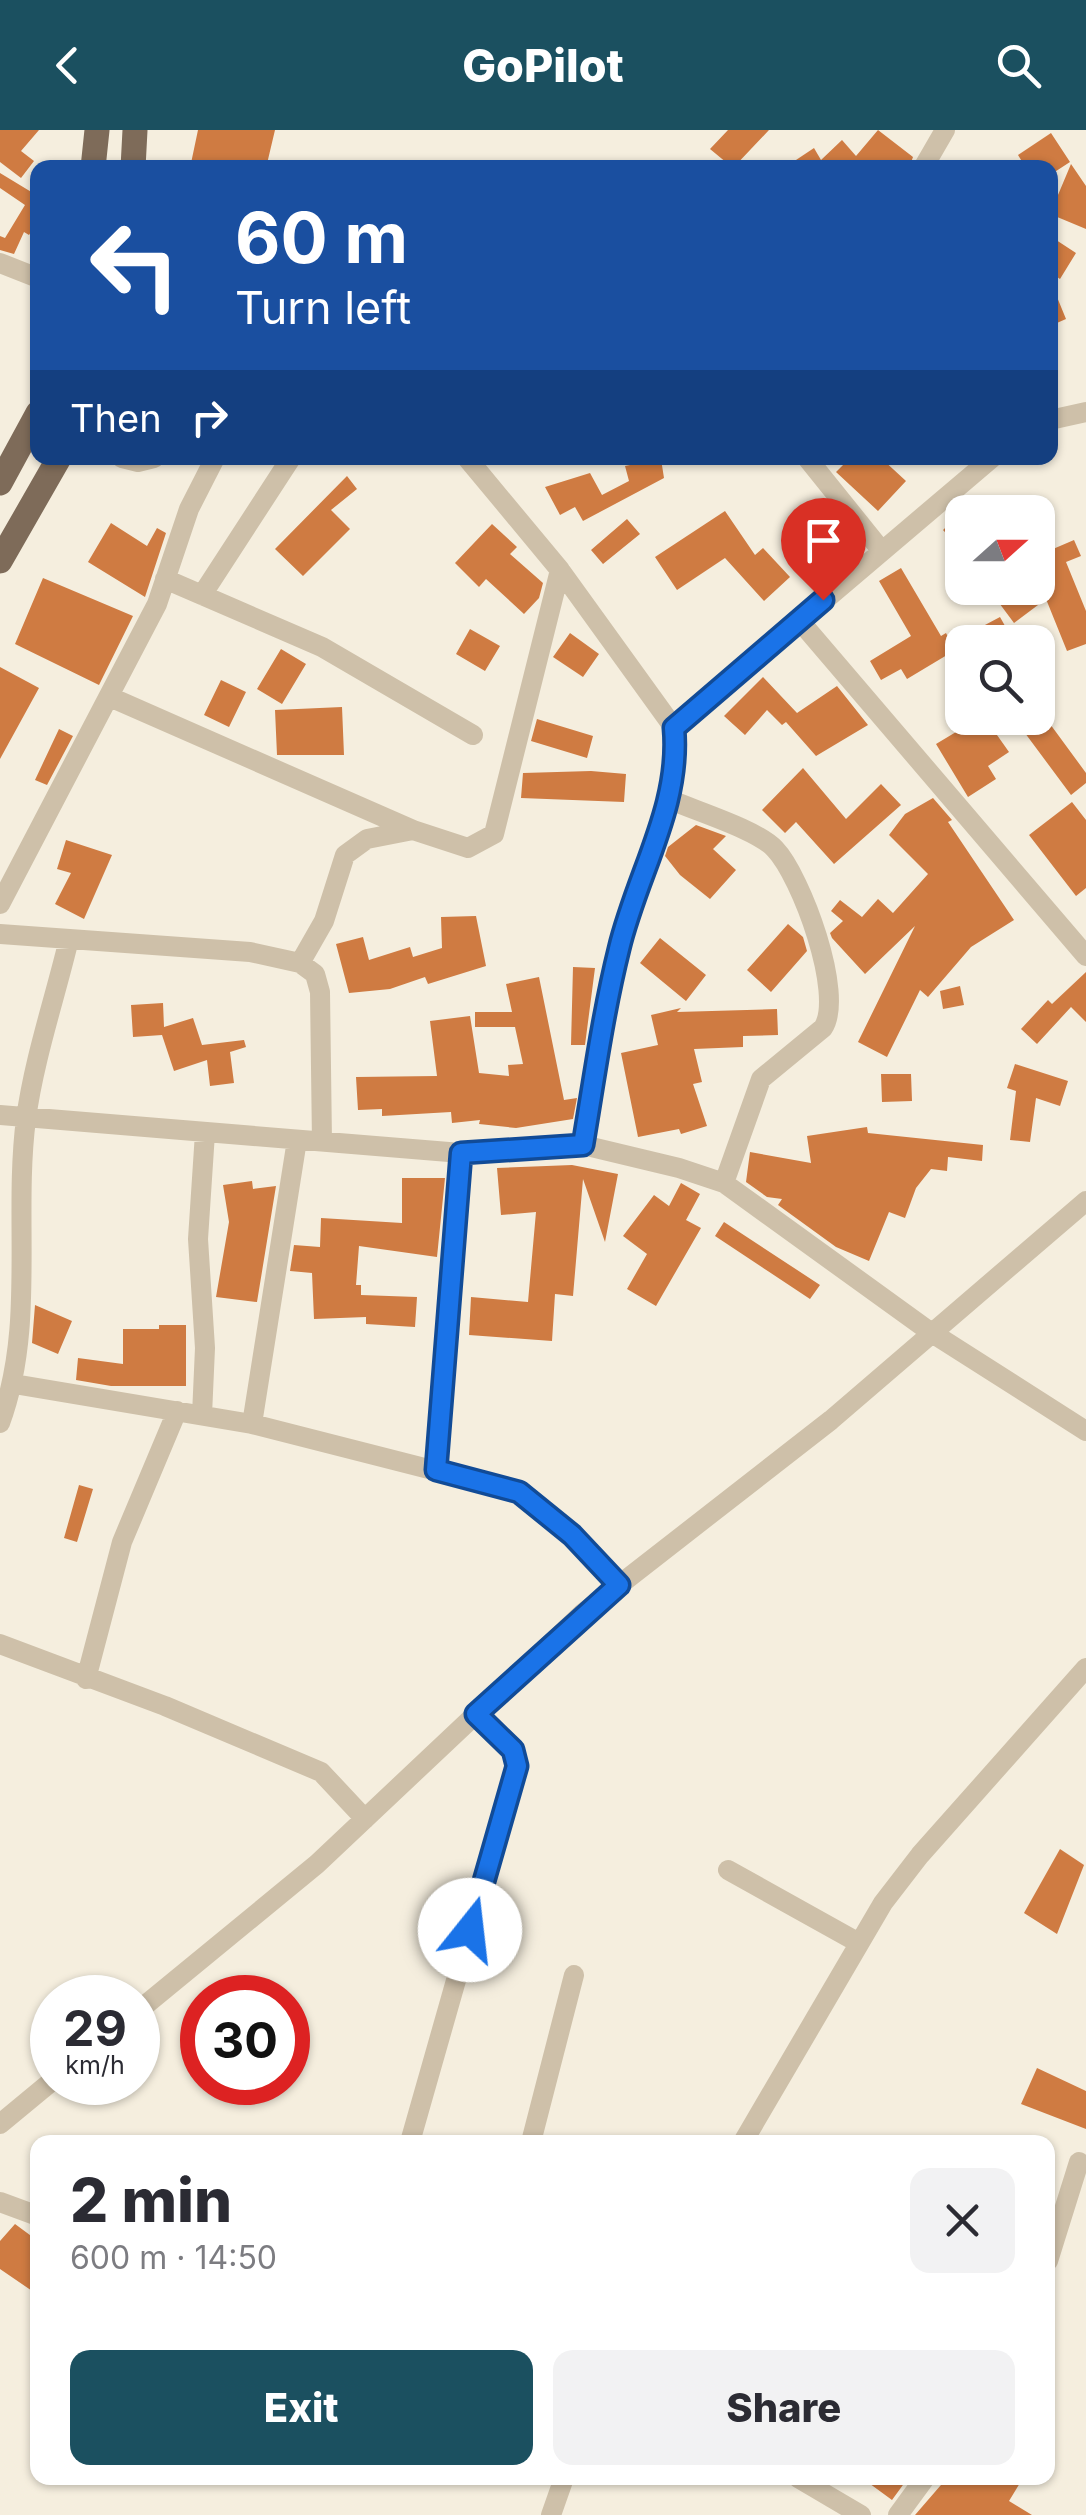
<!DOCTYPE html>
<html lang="en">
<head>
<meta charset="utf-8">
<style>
	:root { --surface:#fff; --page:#f2f2f3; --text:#2b2b33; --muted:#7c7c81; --accent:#1b5060 }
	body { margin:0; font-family:Inter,sans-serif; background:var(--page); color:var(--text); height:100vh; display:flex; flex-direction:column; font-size:38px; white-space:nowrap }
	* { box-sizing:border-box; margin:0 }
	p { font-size:32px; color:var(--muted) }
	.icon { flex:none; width:55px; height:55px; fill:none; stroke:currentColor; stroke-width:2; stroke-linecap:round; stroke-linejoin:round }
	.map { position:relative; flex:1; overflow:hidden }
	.details { position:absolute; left:30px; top:2005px; width:1025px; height:350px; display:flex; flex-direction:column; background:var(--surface); border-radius:20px; box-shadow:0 2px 8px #0004 }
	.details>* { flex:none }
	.top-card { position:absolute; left:30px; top:30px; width:1028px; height:305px; border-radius:20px; box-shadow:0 2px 8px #0004; background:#1a4fa0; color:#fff; overflow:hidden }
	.needle { width:65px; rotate:69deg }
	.tools { position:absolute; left:945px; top:365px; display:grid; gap:20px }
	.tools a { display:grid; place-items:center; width:110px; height:110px; border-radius:20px; background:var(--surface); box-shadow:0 2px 8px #0004; font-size:50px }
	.speed { position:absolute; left:30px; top:1845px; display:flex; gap:20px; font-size:50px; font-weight:700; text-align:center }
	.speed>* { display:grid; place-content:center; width:130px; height:130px; border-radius:50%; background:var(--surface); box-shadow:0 2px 8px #0004; line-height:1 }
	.speed small { font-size:25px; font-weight:400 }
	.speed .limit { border:15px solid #d22; background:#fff; color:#111 }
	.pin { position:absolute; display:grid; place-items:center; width:85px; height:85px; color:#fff; margin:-102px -42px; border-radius:50% 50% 50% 0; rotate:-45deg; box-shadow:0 0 10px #0007 }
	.pin .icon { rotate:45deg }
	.me { position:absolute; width:110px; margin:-55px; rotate:16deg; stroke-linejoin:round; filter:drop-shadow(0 0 8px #0008) }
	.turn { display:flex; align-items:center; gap:35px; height:210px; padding:0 40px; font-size:45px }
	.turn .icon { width:130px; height:130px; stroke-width:2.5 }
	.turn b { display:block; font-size:70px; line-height:85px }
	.then { display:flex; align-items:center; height:95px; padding:0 40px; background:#0003; gap:20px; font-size:38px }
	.round { display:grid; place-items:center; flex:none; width:105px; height:105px; border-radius:20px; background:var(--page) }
	.summary { display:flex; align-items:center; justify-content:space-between; height:170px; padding:0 40px }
	h1 { font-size:60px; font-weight:800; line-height:75px }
	.cta { display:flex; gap:20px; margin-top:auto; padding:20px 40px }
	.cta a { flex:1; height:115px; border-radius:20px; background:var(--accent); color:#fff; font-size:40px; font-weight:800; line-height:115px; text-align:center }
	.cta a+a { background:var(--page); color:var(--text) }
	header { display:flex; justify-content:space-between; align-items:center; height:130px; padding:0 40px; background:var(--accent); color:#fff; font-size:45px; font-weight:800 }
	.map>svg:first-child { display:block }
	.building { fill:#cf7b42 }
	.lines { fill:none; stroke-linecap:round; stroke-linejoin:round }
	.minor { stroke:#cec0a9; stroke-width:20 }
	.major { stroke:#7e6b59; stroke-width:25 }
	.route-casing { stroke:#114b97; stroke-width:25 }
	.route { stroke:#1a73e8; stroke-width:18 }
</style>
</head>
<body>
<header><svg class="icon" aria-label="back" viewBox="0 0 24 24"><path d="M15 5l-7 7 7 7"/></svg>GoPilot<svg class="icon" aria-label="search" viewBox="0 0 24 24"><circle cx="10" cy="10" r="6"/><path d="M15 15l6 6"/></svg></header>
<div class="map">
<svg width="1086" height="2385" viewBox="0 0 1086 2385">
	<rect width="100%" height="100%" fill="#f5eede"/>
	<path class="building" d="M0 0H39L21 21 34 31 21 48 0 32Z
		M198 0H275L266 38H190Z
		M728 0H769L733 38 710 19Z
		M878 0 913 27 909 38H784L814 18 821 30 842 10 856 26Z
		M1051 3 1070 32 1050 45V38H1026L1018 25Z
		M1071 34 1086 56V99L1050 84Z
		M0 43 33 63 38 55V91L29 105 24 102 14 124 0 120V106L5 108 25 75 0 58Z
		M1050 106 1076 123 1060 149 1050 142Z
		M1050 150 1066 189 1050 196Z
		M850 328H881L906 351 878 381 836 342Z
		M661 329 664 348 583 391 575 377 560 385 545 357 590 343 602 365 629 351 625 336Z
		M347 346 357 359 331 380 350 399 303 446 275 419Z
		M725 381 755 425 763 418 790 447 764 471 725 428 677 460 655 427Z
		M962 382V420L943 400Z
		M627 389 640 404 603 434 591 420Z
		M1038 389 1053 419 1074 410 1081 426 1066 432 1086 481V514L1067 521 1046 469 1014 493 988 458H1038Z
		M111 393 147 416 157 398 166 403 145 467 88 432Z
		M492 394 517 417 510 424 543 453 539 468 524 484 486 449 479 457 455 433Z
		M901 438 941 506 946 503 951 513 1000 487 1009 503 991 512H962V553L947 525 907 549 901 539 881 550 870 531 911 506 879 451Z
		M43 448 133 486 99 555 15 514Z
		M470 499 500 516 485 541 456 524Z
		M570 503 599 524 583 547 553 527Z
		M281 519 306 534 282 574 257 559Z
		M0 537 39 558 0 629Z
		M763 547 797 583 837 556 868 595 816 626 786 592 782 595 767 580 745 605 724 586Z
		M221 550 246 562 229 597 204 585Z
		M342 577 344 625H277L275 580Z
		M1042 583 1086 643V653L1071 665 1022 599Z
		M954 588H985L1009 622 988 636 996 649 968 667 936 614 961 599Z
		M537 589 593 606 587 628 531 611Z
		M59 599 73 606 47 655 35 650Z
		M803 638 846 689 881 654 901 675 834 734 796 692 785 703 762 680Z
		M591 641 626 644 624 672 521 668 523 643Z
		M933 668 952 690 948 692 1014 790 971 817 928 867 920 860 887 927 858 912 915 796 865 844 832 808 830 803 843 791 831 781 840 770 862 787 878 769 893 783 928 744 889 705 905 684Z
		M1072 672 1086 690V758L1076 766 1029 705Z
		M696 695 726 706 713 719 736 740 710 769 680 745 665 726 668 717Z
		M66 710 112 725 84 789 55 774 71 743 57 739Z
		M476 786 486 836 428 854 425 847 390 859 349 863 336 814 363 807 369 830 410 817 413 827 442 818 441 787Z
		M788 794 803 807 807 821 771 862 747 840Z
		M660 808 706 845 686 871 640 833Z
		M573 837 595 838 585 915H571Z
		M1086 842V892L1071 877 1037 914 1021 899 1048 870 1052 874Z
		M539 847 564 970 577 968 573 989 516 998 479 994 480 990 452 993 451 982 382 986V979L358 980 356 947 437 946 430 891 470 886 479 943 509 946 508 935 523 934 515 897H475V882H512L506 854Z
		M960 856 964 875 943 879 940 861Z
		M163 873 164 897 193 888 202 915 244 910 246 917 230 922 234 953 210 956 207 930 174 941 162 905 133 907 131 875Z
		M681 878 677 882 777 879 778 905 743 906V917L694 919 702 952 693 954 707 996 681 1004 679 999 638 1007 621 923 658 915 651 885Z
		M1015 934 1068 951 1060 976 1036 968 1030 1012 1010 1010 1016 961 1007 958Z
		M881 944H911L912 971 882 972Z
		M867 997 868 1003 983 1015 982 1031 948 1027 947 1041 931 1039 916 1058 905 1088 889 1082 869 1131 836 1117 778 1075 782 1069 767 1067 746 1052 750 1022 811 1033 807 1006Z
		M572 1035 618 1044 605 1112 583 1049 573 1166 555 1164 552 1211 469 1205 471 1167 528 1172 536 1082 501 1085 497 1038Z
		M402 1048H445L437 1127 359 1116 356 1155H361V1165L417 1167 415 1197 366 1194V1187L314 1189 312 1143 290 1141 294 1115 320 1117 321 1088 402 1093Z
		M252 1051 253 1059 276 1056 257 1172 216 1167 229 1092 223 1055Z
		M681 1053 700 1064 686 1090 701 1098 656 1176 627 1159 647 1124 623 1106 654 1065 669 1076Z
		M724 1092 820 1155 810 1169 715 1106Z
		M35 1175 72 1191 58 1224 32 1213Z
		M159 1195H186V1256H111L76 1250 78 1228 123 1234V1199H159Z
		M79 1355 93 1359 77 1412 64 1408Z
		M1060 1719 1084 1735 1057 1804 1024 1783Z
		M1037 1938 1086 1961V1999L1021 1974Z
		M15 2094 38 2111V2165L0 2139V2111Z
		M862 2348H908L892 2370Z
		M947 2348H1023L1009 2371 1032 2385H915Z"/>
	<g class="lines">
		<path class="minor" d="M923 38 945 0
			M0 133 38 148
			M1050 290 1086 282
			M122 328 138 332 154 328
			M467 328 560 440 674 598C681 677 637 744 619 819 603 883 594 950 583 1015
			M807 328 881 420
			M165 449 322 517 473 605
			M202 465 291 328
			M799 490 1086 826
			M110 567 413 700
			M674 598 992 328
			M671 670C696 681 758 700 775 719 801 746 845 865 823 898L761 949 724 1053
			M0 774 157 474 189 379 215 328
			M0 804 250 822 300 833 315 844 320 862 322 1012
			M300 833 324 791 345 725 367 709 413 700 468 718 494 704 560 440
			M0 985 461 1023 583 1015 679 1038 724 1053 929 1201 1086 1301
			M14 1254 252 1294 519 1362 572 1405 619 1455
			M202 1285 205 1218 198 1109 205 1003
			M0 1293C36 1196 13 1090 26 989 34 929 55 868 69 809
			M252 1294 297 1010
			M436 1340 461 1023
			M0 1514 165 1576 321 1642 365 1689
			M86 1549 122 1412 177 1281
			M728 1740 859 1813
			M138 1881 317 1734 582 1484 831 1290 1086 1071
			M0 1994 52 1951
			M410 2012 517 1636 513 1620 476 1584
			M531 2012 574 1845
			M743 2012 883 1773 920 1725 1086 1538
			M0 2072 38 2086
			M1048 2131 1079 2032
			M798 2348 861 2385
			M551 2385 564 2348
			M898 2385 925 2348"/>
		<path class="major" d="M93 38 97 0
			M133 38 135 0
			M0 353 38 283
			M0 431 59 328"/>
	</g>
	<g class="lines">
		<defs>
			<path id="route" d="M470 1800 517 1636 513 1620 476 1584 619 1455 572 1405 519 1362 436 1340 461 1023 583 1015C594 950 603 883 619 819 637 743 681 677 674 598L823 470"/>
		</defs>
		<use href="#route" class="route-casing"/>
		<use href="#route" class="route"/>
	</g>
</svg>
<div class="tools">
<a><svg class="needle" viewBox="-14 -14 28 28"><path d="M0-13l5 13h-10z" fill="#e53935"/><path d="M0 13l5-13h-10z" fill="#7c7c81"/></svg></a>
<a><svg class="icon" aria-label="search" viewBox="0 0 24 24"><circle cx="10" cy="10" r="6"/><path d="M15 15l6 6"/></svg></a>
</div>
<div class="speed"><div>29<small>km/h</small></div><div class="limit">30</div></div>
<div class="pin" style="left:823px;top:470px;background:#d93025"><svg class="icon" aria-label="arrive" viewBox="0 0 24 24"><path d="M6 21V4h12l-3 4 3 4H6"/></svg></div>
<svg class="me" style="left:470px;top:1800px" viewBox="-20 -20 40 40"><circle r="19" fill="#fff"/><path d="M0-13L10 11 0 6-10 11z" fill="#1a73e8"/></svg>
<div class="top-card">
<div class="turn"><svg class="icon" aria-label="left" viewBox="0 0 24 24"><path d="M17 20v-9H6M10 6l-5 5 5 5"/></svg><div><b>60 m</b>Turn left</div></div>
<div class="then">Then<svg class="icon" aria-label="right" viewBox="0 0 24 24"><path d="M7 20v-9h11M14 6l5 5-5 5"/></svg></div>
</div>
<section class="details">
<div class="summary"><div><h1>2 min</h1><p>600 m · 14:50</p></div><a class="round"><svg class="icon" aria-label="close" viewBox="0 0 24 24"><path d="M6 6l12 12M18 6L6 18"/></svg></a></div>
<div class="cta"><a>Exit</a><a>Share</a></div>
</section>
</div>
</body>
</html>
